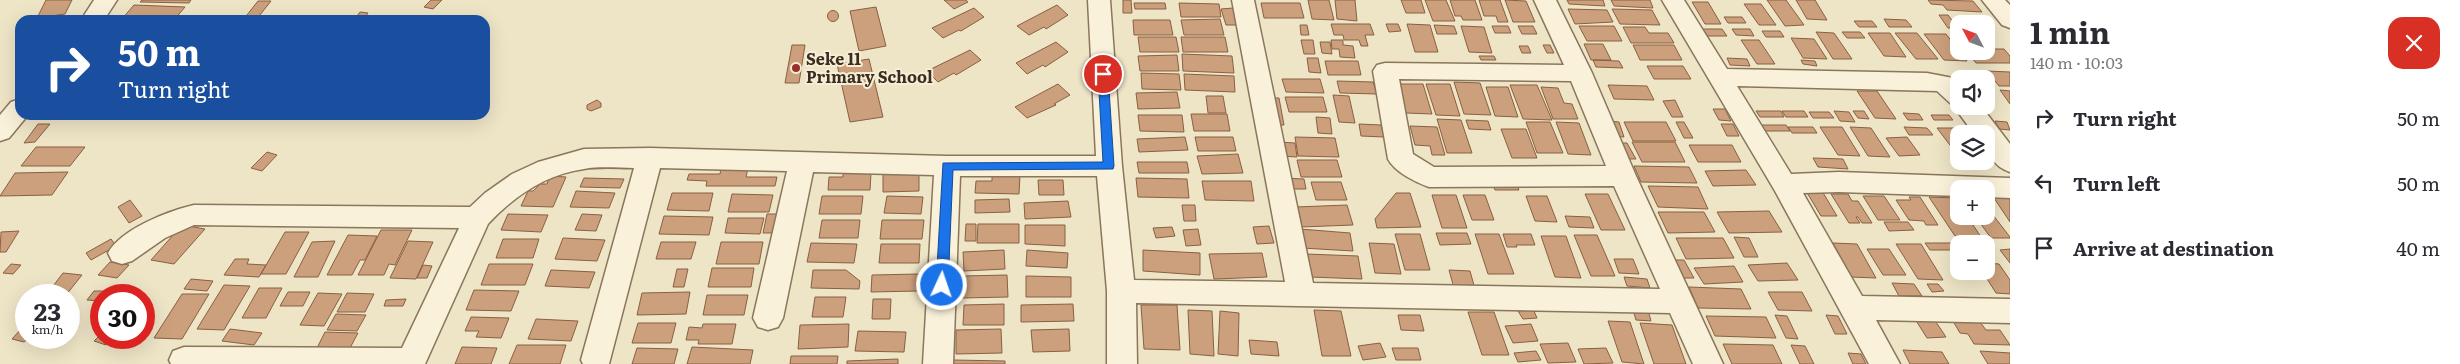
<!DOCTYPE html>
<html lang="en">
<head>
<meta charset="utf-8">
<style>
	:root { --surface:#fff; --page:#f7f7f7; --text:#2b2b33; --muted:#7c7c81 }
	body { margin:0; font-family:Literata,serif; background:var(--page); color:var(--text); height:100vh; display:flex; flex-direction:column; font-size:19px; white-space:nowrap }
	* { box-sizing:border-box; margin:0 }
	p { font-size:16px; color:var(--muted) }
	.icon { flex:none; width:28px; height:28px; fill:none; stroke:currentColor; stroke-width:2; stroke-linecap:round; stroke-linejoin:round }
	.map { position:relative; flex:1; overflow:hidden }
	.panel { display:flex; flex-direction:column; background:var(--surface); width:450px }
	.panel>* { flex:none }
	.top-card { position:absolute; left:15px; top:15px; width:475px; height:105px; border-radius:15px; box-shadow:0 5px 20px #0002; background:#1a4fa0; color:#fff; overflow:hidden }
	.needle { width:32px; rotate:311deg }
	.fabs { position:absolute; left:1950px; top:15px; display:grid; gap:10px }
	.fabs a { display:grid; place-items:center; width:45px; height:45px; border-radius:10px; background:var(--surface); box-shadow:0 5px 20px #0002; font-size:25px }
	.speed { position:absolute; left:15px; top:284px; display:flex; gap:10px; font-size:25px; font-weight:700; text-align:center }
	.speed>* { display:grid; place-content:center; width:65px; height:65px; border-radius:50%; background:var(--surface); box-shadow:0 5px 20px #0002; line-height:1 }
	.speed small { font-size:12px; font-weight:400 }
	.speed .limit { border:8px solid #d22; background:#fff; color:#111 }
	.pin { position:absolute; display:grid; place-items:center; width:42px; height:42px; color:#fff; margin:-21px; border:2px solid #fff; border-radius:50%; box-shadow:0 1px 5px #0007 }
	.me { position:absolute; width:55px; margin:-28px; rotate:3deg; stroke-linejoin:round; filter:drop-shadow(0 0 4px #0008) }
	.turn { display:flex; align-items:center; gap:18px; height:105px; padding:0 20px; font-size:22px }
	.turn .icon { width:65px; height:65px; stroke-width:2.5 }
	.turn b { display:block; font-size:35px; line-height:42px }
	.round { display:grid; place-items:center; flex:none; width:52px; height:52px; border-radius:15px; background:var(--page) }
	.headline { display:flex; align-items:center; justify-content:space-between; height:85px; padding:0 20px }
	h1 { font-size:30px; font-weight:700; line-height:38px }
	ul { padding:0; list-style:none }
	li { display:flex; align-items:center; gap:15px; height:65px; padding:0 20px }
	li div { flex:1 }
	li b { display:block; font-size:19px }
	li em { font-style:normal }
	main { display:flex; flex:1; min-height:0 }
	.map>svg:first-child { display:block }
	.building { fill:#cca07c; stroke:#896042 }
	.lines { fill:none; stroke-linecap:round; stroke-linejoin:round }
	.minor-casing { stroke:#8a765c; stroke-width:3 }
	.minor { fill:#f9f1d9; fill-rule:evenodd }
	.route { fill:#1a73e8; stroke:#114b97 }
	.poi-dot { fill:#982f2c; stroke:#f6eed6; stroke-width:2 }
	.labels { text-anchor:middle; stroke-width:4; stroke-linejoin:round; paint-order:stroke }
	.poi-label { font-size:16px; font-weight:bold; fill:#3a2d1f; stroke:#f6eed6; text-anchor:start }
</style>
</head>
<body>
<main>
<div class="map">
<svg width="2010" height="364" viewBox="0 0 2010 364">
	<rect width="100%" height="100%" fill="#eee4c6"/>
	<path class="building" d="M46 0H72L65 14 37 18Z
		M142 0H191L189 3 140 2Z
		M431 0H442L433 9 424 7Z
		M944 0H966L968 2 954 9Z
		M1123 0H1131L1132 13H1123Z
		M1308 0H1329L1334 20 1312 19Z
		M1335 0H1355L1357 21 1337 19Z
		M1401 0H1421L1425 13H1406Z
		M1425 0H1446L1455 21H1433Z
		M1450 0H1475L1482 20H1463L1461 16H1455Z
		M1479 0H1500L1508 22H1498L1496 16H1484Z
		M1505 0 1526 1 1535 22H1513Z
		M1567 0H1603L1605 6 1569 4Z
		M1611 0H1650L1653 8 1614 6Z
		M1767 0H1786L1804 25 1785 26Z
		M1796 0H1815L1827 20 1807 19Z
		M1928 0 1973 1 1982 12 1947 10 1943 5 1931 4Z
		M258 1H271L256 20H243Z
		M1692 2H1708L1721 24H1705Z
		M1134 3H1165L1166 9H1135Z
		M1179 3 1219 4 1221 17H1181Z
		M1261 3H1300L1304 18H1264Z
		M1744 4H1761L1776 25H1759Z
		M134 5 185 7 174 20H121Z
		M1057 5 1068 15 1046 29 1044 27 1029 35 1017 26Z
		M876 7 886 46 859 51 850 11Z
		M974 8 984 17 961 31 959 30 943 38 932 28Z
		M1233 8 1238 25H1226L1221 9Z
		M1568 9 1607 10 1613 22 1575 24Z
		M1612 9 1652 10 1660 25 1620 24Z
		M827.5 16a5.5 5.5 0 1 1 11 0a5.5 5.5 0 1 1-11 0Z
		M360 12 368 13 363 20H354Z
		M1939 15H1948L1958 28H1948Z
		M1724 17H1742L1746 23H1728Z
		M1220 19 1224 35H1184L1181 20Z
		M1884 19 1906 20 1912 27H1889Z
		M1133 20H1170L1173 35H1134Z
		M1854 21H1872L1877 27H1859Z
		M1331 24H1370L1374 35H1365L1368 46H1361L1359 40H1344L1343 35H1334Z
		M1386 24H1398L1401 31 1389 32Z
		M1407 24 1430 25 1438 52H1415Z
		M1300 25H1307L1309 35H1301Z
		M1434 25 1454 26 1457 34H1437Z
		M1461 26 1484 27 1492 53 1469 52Z
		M1492 26H1508L1511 33H1495Z
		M1518 26H1533L1537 34H1522Z
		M1579 26H1614L1622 41H1587Z
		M1623 27H1645L1649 33H1668L1674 43H1631Z
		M1700 29H1722L1727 36H1704Z
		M1732 29H1750L1754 36 1736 35Z
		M1762 31H1780L1784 37H1766Z
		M1816 32 1834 33 1852 59H1833Z
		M1842 32H1860L1865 38H1847Z
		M1868 33H1890L1906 57 1884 56Z
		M1895 33H1917L1938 59H1916Z
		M1924 34H1946L1967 61 1944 60Z
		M1138 37H1176L1179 52H1140Z
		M1181 37H1225L1228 52H1183Z
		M1791 38 1814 39 1827 59 1803 58Z
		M1301 40H1313L1315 54H1304Z
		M1331 40H1343V45L1353 46 1355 58 1340 57 1339 49H1332Z
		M1741 40H1759L1775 64H1757Z
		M1056 42 1068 52 1045 67 1043 65 1027 74 1016 63Z
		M1320 42H1330L1332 54 1322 53Z
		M1584 44H1603L1611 60H1591Z
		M792 45H805L799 83H785Z
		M1543 45H1550L1554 53H1547Z
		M1633 45H1674L1682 60H1640Z
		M1519 46H1528L1531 53H1522Z
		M1986 49H2004L2010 56V63H1976L1966 51H1986Z
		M970 50 981 60 956 75 954 73 938 82 927 71Z
		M1182 54 1232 56 1234 73 1183 71Z
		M1177 55 1179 71H1140L1138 56Z
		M1479 56H1494L1496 60H1481Z
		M1307 58H1318L1321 73 1309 72Z
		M1727 58 1747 59 1750 66 1730 65Z
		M869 59 883 117 850 122 837 64Z
		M1593 60 1619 61 1623 68 1596 67Z
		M1801 60 1815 61 1817 66 1803 64Z
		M1325 61H1358L1361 75H1328Z
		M1647 66H1683L1691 79H1654Z
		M1987 71 2010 72V86H1999Z
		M1141 73 1179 74 1181 90 1142 89Z
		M1184 74 1234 76 1235 92 1185 90Z
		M1282 79H1320L1324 93 1286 92Z
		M1337 81 1373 82 1377 94 1340 93Z
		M1454 82 1480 83 1491 115 1464 114Z
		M1058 84 1070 95 1054 104 1056 105 1027 118 1015 107Z
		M1397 84H1423L1432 114 1406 113Z
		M1426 84H1450L1460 116 1436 115Z
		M1510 85H1537L1552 120 1523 119Z
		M1608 85 1647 86 1654 100 1614 99Z
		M1486 87H1508L1518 117 1495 116Z
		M1541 87 1558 88 1564 103 1572 104 1578 119H1553Z
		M2000 90 2010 91V104Z
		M1857 91H1877L1896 119 1875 118Z
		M1177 92 1180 108 1138 109 1136 93Z
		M1333 95 1349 96 1355 123 1339 122Z
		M1206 96H1223L1226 113H1208Z
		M1285 97H1323L1327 112H1289Z
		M1269 98H1279L1284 125H1273Z
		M597 100 601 103V107L591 111 587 109V105Z
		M1675 100 1683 117H1672L1663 101Z
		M1713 109H1725L1731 121 1719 120Z
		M1756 111H1781L1784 117H1760Z
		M1782 111H1804L1808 117H1786Z
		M1834 111 1849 112 1855 122 1840 121Z
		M1853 111H1864L1869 119 1858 118Z
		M1809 112H1829L1834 118H1813Z
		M1903 113 1919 114 1923 120H1908Z
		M1191 114H1227L1230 131H1194Z
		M58 115H113L112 117H56Z
		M1138 115H1182L1184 132 1140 131Z
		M1931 115H1949L1953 120H1934Z
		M1316 117 1330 118 1332 134 1318 133Z
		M1437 119 1461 120 1472 153H1447Z
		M1466 120 1488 121 1491 130 1469 129Z
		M1608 121 1619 122 1624 137 1613 136Z
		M1995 121 2007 122 2010 130 1999 129Z
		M1526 122H1550L1563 153H1537Z
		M1556 122 1579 123 1591 155 1568 154Z
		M1624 122H1666L1676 141H1633Z
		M1676 122H1684L1693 138H1684Z
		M38 124H50L35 142 24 143Z
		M1359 124 1381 125 1384 137 1361 136Z
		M1721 124H1733L1739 136H1727Z
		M1761 125H1786L1790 131H1765Z
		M1410 126 1437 127 1445 155H1432L1430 146 1415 145Z
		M1788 127H1813L1817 133H1792Z
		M1820 127H1842L1860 156 1838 155Z
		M1850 127 1871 128 1890 157 1868 156Z
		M1904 127 1927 128 1933 135H1909Z
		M1937 128H1963L1967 134H1959V157Z
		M1501 129H1526L1537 158H1512Z
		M1185 137 1188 150 1139 152 1137 139Z
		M1195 137H1233L1236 151H1198Z
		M1295 137 1335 138 1339 157 1298 156Z
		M1907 137 1920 155 1899 156 1886 138Z
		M1279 142 1295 143 1297 157 1280 156Z
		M1632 142H1675L1685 162H1642Z
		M1616 143H1627L1636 159H1623Z
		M1689 145H1732L1741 162H1698Z
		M36 147H85L70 166H21Z
		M267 152 277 155 262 171 251 168Z
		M1238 154 1243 173 1202 174 1197 156Z
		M1813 158 1843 159 1848 169 1818 167Z
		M1297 160H1337L1342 177H1301Z
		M1137 162H1187L1189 173H1139Z
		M1634 166 1689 167 1697 183 1641 182Z
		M721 168H748L746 177H777L775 186H706L707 181 687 180 689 174H720Z
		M1746 170 1756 185 1713 186 1705 171Z
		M68 172 52 195 0 196 15 173Z
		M843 173H871L870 190H828L829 177H843Z
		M919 173V191L883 192V174Z
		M992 175H1020L1019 194 975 193 976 181H992Z
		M550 176 566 177 553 207 521 206 528 191H533L540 184H547Z
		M584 178 624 179 620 188 580 187Z
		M1136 178 1187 179 1189 198 1138 197Z
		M1282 178 1304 179 1306 189H1284Z
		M1038 180H1063L1064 195H1039Z
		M1202 181H1251L1254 201 1205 200Z
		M1311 182H1341L1347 200H1316Z
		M1492 182H1516L1519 190H1495Z
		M1648 186 1698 187 1708 209 1658 207Z
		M576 191 615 193 609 208 570 207Z
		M1806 191H1822L1837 216H1821Z
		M672 193H713L709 211 667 210Z
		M1396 193H1410L1421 227 1377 228 1375 219Z
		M732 194 773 195 769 212H728Z
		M1585 194H1608L1625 230H1601Z
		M1831 194H1848L1852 201H1858L1872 223H1862L1858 217H1856L1860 223H1849Z
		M1432 195H1456L1467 228H1442Z
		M1463 195H1485L1494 220H1472Z
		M1992 195 2010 196V222Z
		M822 196H863L861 214H819Z
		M887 196 923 197 921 214 884 213Z
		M1526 196H1547L1557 222 1535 221Z
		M1863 196H1884L1900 220H1878Z
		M1909 197H1920L1938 225H1926L1924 221 1909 220 1896 200H1911Z
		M1929 197 1954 198 1959 205V216H1967L1981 237 1955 236Z
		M1009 199 1010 212 975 213V200Z
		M130 200 142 216 129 223 118 207Z
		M1068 201 1071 217 1025 219 1024 203Z
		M1182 205H1195L1196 221H1184Z
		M1347 205 1353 225 1301 227 1296 207Z
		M1986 206 2010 237V238H1991L1975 216H1986Z
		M1769 211 1782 232 1729 233 1717 212Z
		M1658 212H1704L1715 232 1668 233Z
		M508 214 548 215 541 232 501 230Z
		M582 214 602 215 596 231 575 230Z
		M767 214H781L777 233H763Z
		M664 216 713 217 709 235 659 234Z
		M1565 216 1590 217 1594 228 1569 227Z
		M728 218H764L760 234 725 233Z
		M822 220H860L858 238H819Z
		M882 220H924L922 239H880Z
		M1884 222H1908L1914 230 1889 231Z
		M966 224H976V241H965Z
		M978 224H1019V243H977Z
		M182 225 205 229 174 264 151 260Z
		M1025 225H1065V246L1025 244Z
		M1269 226 1274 243 1257 244 1253 227Z
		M1172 227 1175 236 1156 238 1153 228Z
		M1198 229 1201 245 1186 246 1183 230Z
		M1300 229 1350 233 1353 251 1302 248Z
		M381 230H412L395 265 389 264 384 275H358Z
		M19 231 6 252H0L1 232Z
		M285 232H309L286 274H261Z
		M1436 233H1467L1471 244 1440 245Z
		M1395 234H1420L1430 270H1405Z
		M1475 234H1499L1514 274H1488Z
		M1503 234H1531L1535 245H1516L1517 247H1507Z
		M348 235 377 236 365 260H360L352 275H327Z
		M1574 235H1597L1615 276H1591Z
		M1541 236H1566L1581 278 1555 277Z
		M1734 237 1749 238 1758 257H1744Z
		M563 238 605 240 597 261 555 259Z
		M1676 238H1723L1734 258 1686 259Z
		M111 239 116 246 91 260 86 253Z
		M503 239H539L533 258H496Z
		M335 241 318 277H294L312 242Z
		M408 241 433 242 416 279 390 278Z
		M661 242H696L691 259H656Z
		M721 242H763L759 264H716Z
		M811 243 857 244 854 263 807 262Z
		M1369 243 1394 244 1401 274 1375 273Z
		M1833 243 1857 244 1876 278 1851 277Z
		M1925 243H1953L1958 250H1930Z
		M881 244H920L919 263H879Z
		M1896 244H1921L1943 280 1918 279Z
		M1867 249H1889L1906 275H1883Z
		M2010 249V263L2000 250Z
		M1004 250 1005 269 964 271 963 252Z
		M1027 250 1068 253 1067 268 1026 266Z
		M1143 250 1200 253V275L1143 271Z
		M1262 253 1267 277 1214 279 1209 254Z
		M1306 254 1358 256 1362 279 1310 277Z
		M235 259H249L247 264 266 265 259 277 224 275Z
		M1614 259H1633L1639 274 1619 273Z
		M1673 260H1684L1694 278H1683Z
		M110 262 129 265 117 278 98 275Z
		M1787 263 1798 280 1758 281 1748 265Z
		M1986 263 1999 264 2010 280V294L1996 293 1982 271H1986Z
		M11 264 21 265 13 274 3 273Z
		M489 264H533L525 285H481Z
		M423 265 432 266 427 278H417Z
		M1734 266 1743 282 1704 284 1694 268Z
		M712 268H754L751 287H708Z
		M677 269H688L684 287H673Z
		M551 270 595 272 589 288 545 286Z
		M813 270H846L860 281 859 289 811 288Z
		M1449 270 1470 271 1475 289 1454 288Z
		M63 273 82 275 66 295 47 294Z
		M919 274 918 291 871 292 872 275Z
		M1007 275 1008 297 962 298V276Z
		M1026 276 1071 277V297H1026Z
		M1624 277 1647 279 1650 288 1627 286Z
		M191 279 213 281 207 291 184 289Z
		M1892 283 1914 284 1922 296H1899Z
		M1927 284H1938L1944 291 1932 292Z
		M224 285 250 286 224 330 197 329Z
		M1689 287 1741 289 1751 309 1698 308Z
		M259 288H282L266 318H242Z
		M474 290 519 291 511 311 466 310Z
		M94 291H109L106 295H101V301L87 300Z
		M288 292H310L303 306H280Z
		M690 292 686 314 637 315 642 293Z
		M1768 292H1802L1812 311 1778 310Z
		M318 293 342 294 324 326 300 325Z
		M347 293 374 294 365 312H337Z
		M182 294H209L182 339 154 338Z
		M707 295H748L744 315H703Z
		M815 297H846L843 317H812Z
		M406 299 403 306H384L386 300Z
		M873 299H891L890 319H872Z
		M1004 304V325H963L964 305Z
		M1073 304 1074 321 1021 322V305Z
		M1141 305H1177L1180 350 1144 349Z
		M1533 309 1537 318 1523 319 1518 311Z
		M1188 310 1212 311 1214 356 1190 354Z
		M1314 310 1341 311 1351 356H1322Z
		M1633 310H1648L1651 321 1636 320Z
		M1220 311 1239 313 1238 356 1218 354Z
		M1468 312H1494L1509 355H1482Z
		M69 314 80 316 69 329Z
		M336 314 366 315 357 331 327 330Z
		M1398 315H1420L1424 331 1401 330Z
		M1775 315 1787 316 1798 339 1786 338Z
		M1826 315 1838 316 1847 334H1835Z
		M1706 316 1766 317 1776 338 1715 336Z
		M471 317 509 318 501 338 476 337 479 331H465Z
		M536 319 578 321 571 341 528 339Z
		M1915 319H1934L1946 337 1927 338Z
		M1608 321 1630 322 1644 364 1622 362Z
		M1953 321 1980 322 1986 330H2000L2010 345 1974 344 1968 334 1960 333Z
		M638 323H676L671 343H632Z
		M1640 323 1672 325 1686 364H1654Z
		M703 324H736L732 344H698L699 340H686L689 327 702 328Z
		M849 324 848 347 798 349 800 325Z
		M1531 324 1538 341 1513 343 1505 326Z
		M22 328 26 329V338H29L24 342 12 339Z
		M230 329 262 333 254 345 222 341Z
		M1001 329 1002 353 956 354V330Z
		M1069 329 1070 351 1033 352 1031 330Z
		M858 331 906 332 904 352 855 351Z
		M325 332 358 333 350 348H317Z
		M101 334V338H112L106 345 94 341Z
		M1249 340 1277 342 1279 356 1251 354Z
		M1380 343 1386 357 1363 360 1358 346Z
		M1568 343 1576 362 1548 363 1540 344Z
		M1723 344 1773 345 1782 364H1732Z
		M517 345H566L560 364H509Z
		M1791 345 1805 346 1814 364H1800Z
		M462 347 497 348 491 364H455Z
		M692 347 753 350 750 364H687Z
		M637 348 678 349 674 364H632Z
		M1392 348H1418L1421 360H1396Z
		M1606 348 1613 363 1584 364 1578 349Z
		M1903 350 1942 352 1949 364H1910Z
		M1536 351 1541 360 1518 362 1514 353Z
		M1980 351 2010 353V364H1988Z
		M1848 353 1861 354 1866 364H1853Z
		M791 356H838L837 364H790Z
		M898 359V364H847V361Z
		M954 360 1005 361V364H953Z"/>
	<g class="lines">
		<defs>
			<path id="minor" d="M94 0H117L104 20H81Z
				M1088 0H1110L1122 166 1134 280 1285 282 1232 0H1254L1313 283 1660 289 1614 186 1429 187C1415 182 1395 172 1388 159L1373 71 1377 65 1385 63 1564 65 1534 0H1556L1592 73 1636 176 1723 364H1693L1670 313 1136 303 1137 364H1107V291L1097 176H960L953 364H923L934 175 813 172 783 318 778 327 768 330 758 327 753 318 787 171 660 168 609 364H583L581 360 634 168C618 168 600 166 584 169 546 174 513 197 488 224L425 364H171L169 360 173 351 184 347 402 348 459 228 194 225 165 238 132 261 122 264 112 261 108 253C121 229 168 211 194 205L470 207 485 193 512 174 538 162 584 149 650 148 947 156H1096ZM1399 79 1571 81 1606 166 1434 167 1413 154Z
				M1662 0H1684L1727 69 1927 73 1953 78 1959 83V106H1981L2010 144V172C1992 166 1986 151 1986 134H1974L1958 112 1955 105 1950 103 1937 91 1737 86 1791 174 1839 172 2010 178V198L1986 197V189H1959V196L1839 192 1803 193 1862 296 2010 299V323L1876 320 1900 364H1869L1775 191Z
				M1982 0H2005L2010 5V28L2002 25Z
				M20 99V115H28L9 138 0 141V115L11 102Z"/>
		</defs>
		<use href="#minor" class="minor-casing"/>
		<use href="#minor" class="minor"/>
	</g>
	<path class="route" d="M1103 70 1108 74 1114 166 1113 169 953 170 948 285 946 288H938L936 285 943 163 1103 162 1098 74Z"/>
	<circle class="poi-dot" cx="796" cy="68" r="5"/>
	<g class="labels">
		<g class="poi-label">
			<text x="806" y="65">Seke 11<tspan x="806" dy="18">Primary School</tspan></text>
		</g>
	</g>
</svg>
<div class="fabs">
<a><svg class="needle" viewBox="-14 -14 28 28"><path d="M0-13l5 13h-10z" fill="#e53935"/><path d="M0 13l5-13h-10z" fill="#7c7c81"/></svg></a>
<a><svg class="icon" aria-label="sound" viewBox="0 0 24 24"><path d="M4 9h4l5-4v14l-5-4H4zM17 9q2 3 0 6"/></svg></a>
<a><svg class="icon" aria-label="layers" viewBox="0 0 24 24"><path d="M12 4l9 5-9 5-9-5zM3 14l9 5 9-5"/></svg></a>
<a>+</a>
<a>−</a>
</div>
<div class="speed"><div>23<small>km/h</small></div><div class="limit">30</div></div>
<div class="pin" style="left:1103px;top:74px;background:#d93025"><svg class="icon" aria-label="arrive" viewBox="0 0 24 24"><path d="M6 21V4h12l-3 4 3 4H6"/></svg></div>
<svg class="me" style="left:942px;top:285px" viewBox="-20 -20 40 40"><circle r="17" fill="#1a73e8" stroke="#fff" stroke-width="3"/><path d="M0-11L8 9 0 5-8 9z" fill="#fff"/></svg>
<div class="top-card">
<div class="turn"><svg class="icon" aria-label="right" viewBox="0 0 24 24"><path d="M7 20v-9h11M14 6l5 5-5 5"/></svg><div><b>50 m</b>Turn right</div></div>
</div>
</div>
<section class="panel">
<div class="headline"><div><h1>1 min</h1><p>140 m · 10:03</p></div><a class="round" style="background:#d93025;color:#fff"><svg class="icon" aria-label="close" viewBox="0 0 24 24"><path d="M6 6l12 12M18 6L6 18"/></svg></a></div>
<ul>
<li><svg class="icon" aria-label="right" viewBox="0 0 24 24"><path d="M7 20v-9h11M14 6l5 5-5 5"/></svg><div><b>Turn right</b></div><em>50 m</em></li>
<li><svg class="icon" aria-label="left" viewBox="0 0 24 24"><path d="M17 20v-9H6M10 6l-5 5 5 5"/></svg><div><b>Turn left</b></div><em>50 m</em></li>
<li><svg class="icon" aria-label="arrive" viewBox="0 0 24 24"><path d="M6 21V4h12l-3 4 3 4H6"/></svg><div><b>Arrive at destination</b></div><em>40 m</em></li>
</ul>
</section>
</main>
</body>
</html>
